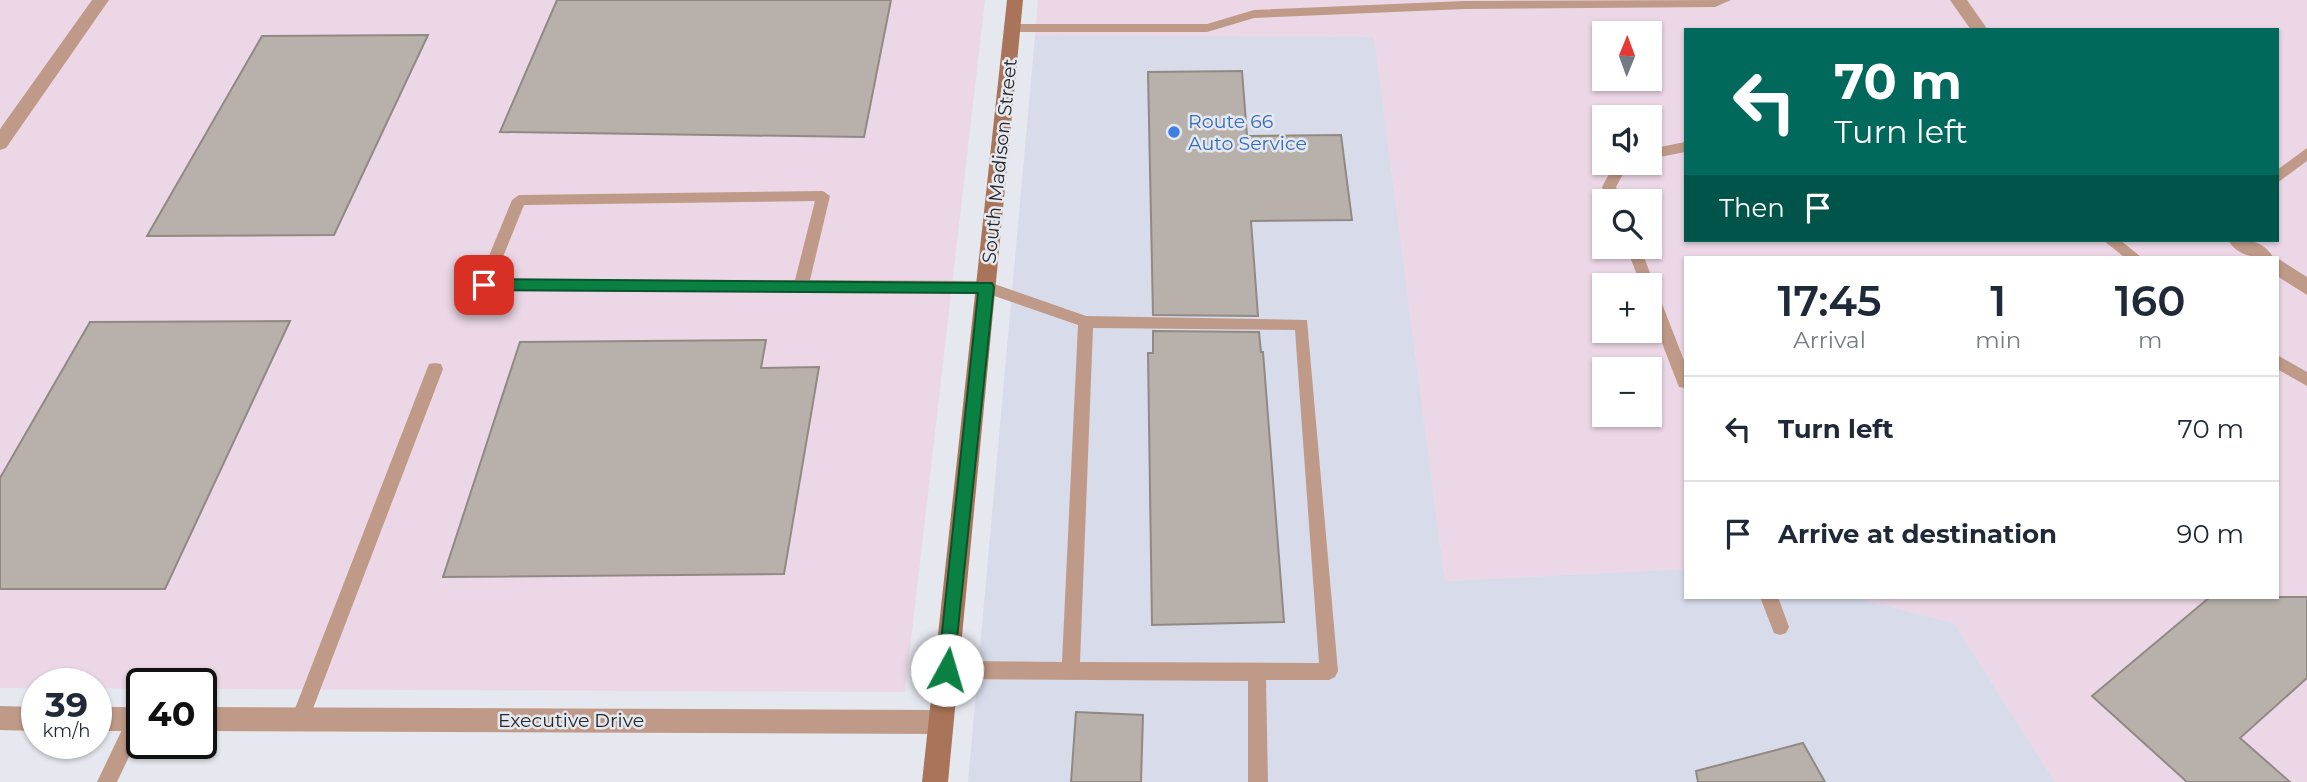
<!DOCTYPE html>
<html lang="en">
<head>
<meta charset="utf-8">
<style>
	:root { --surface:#fff; --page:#f6f6f7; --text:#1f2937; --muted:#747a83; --line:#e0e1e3 }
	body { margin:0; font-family:Montserrat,sans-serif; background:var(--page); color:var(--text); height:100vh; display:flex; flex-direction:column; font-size:26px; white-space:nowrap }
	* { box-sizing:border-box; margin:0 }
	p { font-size:23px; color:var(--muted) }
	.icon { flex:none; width:38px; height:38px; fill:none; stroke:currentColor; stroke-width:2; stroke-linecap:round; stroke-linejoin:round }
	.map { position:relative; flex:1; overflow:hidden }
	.panel { position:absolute; left:1684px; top:256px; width:595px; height:343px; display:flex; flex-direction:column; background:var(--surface); border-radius:0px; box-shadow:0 2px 5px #0004 }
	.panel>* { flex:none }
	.guide { position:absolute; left:1684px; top:28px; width:595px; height:214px; border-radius:0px; box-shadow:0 2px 5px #0004; background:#00695c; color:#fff; overflow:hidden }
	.needle { width:46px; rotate:1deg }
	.fabs { position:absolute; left:1592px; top:21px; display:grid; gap:14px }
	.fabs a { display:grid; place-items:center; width:70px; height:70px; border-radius:0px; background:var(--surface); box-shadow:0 2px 5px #0004; font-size:35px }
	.speed { position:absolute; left:21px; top:668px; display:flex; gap:14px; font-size:35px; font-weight:700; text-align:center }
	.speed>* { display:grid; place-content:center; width:91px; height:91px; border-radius:50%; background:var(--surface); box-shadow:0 2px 5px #0004; line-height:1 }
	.speed small { font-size:18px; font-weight:400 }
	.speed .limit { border:4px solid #111; border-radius:10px; background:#fff; color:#111 }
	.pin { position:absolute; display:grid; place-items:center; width:60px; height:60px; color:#fff; margin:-30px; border-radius:14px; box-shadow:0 4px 10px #0006 }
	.me { position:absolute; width:77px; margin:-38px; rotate:6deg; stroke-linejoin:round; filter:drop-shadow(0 0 5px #0008) }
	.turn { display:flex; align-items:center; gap:24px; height:147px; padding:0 35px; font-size:32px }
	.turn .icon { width:91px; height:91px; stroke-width:2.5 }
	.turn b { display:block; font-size:49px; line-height:60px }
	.then { display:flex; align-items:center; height:66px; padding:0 35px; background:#0003; gap:14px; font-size:26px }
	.eta { display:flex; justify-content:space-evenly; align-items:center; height:119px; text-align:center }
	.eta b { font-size:42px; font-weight:600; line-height:49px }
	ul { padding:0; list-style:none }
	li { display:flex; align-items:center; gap:21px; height:105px; padding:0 35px; border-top:2px solid var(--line) }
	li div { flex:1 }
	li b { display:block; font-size:26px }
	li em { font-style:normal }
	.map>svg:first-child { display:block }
	.built { fill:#d7dbea }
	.industrial { fill:#ebd7e6; fill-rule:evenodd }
	.building { fill:#b8b1ab; stroke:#908984; stroke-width:2 }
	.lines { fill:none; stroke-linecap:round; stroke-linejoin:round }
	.lane { fill:#c09a88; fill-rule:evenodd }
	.street { fill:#c09a88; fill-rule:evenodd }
	.secondary { fill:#a97459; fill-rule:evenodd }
	.route { fill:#0b8043; stroke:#07532c; stroke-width:2 }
	.shop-dot { fill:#3f7fe0; stroke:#e5e8ef; stroke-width:2.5 }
	.labels { text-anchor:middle; stroke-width:5; stroke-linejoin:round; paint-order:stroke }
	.shop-label { font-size:19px; fill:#366cbe; stroke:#e5e8ef; text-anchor:start }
	.street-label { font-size:19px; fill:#27282b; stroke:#e5e8ef }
</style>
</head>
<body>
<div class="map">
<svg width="2307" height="782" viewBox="0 0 2307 782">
	<rect width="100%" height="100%" fill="#e5e8ef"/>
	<path class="built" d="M1035 36H1374L1445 581 1685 569V597H1853L1954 623 2055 782H968Z"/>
	<path class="industrial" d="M0 0H985L905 692 201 689V684H142V689L96 688V684H37V688H0Z
		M1038 0H2307V782H2055L1954 623 1853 597H2277V257H1685V569L1445 581 1374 37 1035 36ZM1685 30H2277V240H1685ZM1605 33H1650V79H1605ZM1605 117H1650V163H1605ZM1605 201H1650V247H1605ZM1605 285H1650V331H1605ZM1605 369H1650V415H1605Z"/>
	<path class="building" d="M557 0H891L864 137 500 132Z
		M428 35 334 235 147 236 262 36Z
		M1242 71 1247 136 1341 135 1352 220 1251 221 1258 316 1153 315 1148 72Z
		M290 321 165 589H0V478L90 322Z
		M1153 331 1259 332 1261 352H1263L1284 622 1152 625 1148 353H1153Z
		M766 340 761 368 819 367 784 574 443 577 520 342Z
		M2210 597H2307V678L2240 738 2290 782H2187L2092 696Z
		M1076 712 1143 715 1141 782H1071Z
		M1803 743 1825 782H1698L1696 771Z"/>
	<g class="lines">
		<path class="lane" d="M1731 0 1715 7 1465 9 1254 18 1207 32H1013L1007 28 1013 24H1207L1254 10 1465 1Z
			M1685 142V152L1650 159V149Z
			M2307 148V161L2277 183V170Z
			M1615 163H1629L1616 187 1622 201H1608L1602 187Z
			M823 191 830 196 810 280 986 281 1086 316 1307 320 1338 671 1335 677 1329 680H1266L1268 782H1248V681L947 679 941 676 938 670 941 664 947 661 1062 662 1078 325 986 293 484 291 477 285 512 200 519 195ZM815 201 795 280 494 279 524 205ZM1093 328 1295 330 1319 663 1080 662Z
			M2103 240H2120L2141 257H2124Z
			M1626 247H1640L1685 363V388L1679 387 1677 382 1650 312V285H1641Z
			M2277 355 2307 372V386L2277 369Z
			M435 363 441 364 443 369 309 719 307 725 300 728 293 725 291 719 427 369 429 364Z
			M1760 597H1778L1789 627 1786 633 1780 635 1774 633Z
			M137 710 142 712V729L117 782H97L130 713Z"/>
		<path class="street" d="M92 0H109L6 148 0 150V129Z
			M1950 0H1967L1988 30H1971Z
			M2228 240C2246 239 2263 240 2273 257 2255 258 2238 257 2228 240Z
			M2277 258 2307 277V295L2277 276Z
			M0 706 37 707V731L0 730Z
			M96 707H142V731H96Z
			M201 707 941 710 950 713 953 722 950 731 941 734 201 731Z"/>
		<path class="secondary" d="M1007 0H1023L948 782H922Z"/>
	</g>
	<path class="route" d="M484 279 992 283 994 287 953 676 947 679 940 676 938 670 978 293 484 290 477 285Z"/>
	<circle class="shop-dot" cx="1174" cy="132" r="7"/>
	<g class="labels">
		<g class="shop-label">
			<text x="1188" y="128">Route 66<tspan x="1188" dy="22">Auto Service</tspan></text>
		</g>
		<g class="street-label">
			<text transform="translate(999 161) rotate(-84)" y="7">South Madison Street</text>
			<text x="571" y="727">Executive Drive</text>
		</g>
	</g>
</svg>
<div class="fabs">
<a><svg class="needle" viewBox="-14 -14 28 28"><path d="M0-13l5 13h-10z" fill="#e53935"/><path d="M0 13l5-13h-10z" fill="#747a83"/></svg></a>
<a><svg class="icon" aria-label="sound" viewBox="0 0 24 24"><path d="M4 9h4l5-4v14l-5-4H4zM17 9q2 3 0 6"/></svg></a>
<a><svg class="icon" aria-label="search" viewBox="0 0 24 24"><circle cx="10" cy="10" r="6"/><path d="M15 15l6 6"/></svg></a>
<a>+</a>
<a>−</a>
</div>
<div class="speed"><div>39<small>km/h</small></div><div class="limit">40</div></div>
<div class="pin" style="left:484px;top:285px;background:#d93025"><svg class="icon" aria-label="arrive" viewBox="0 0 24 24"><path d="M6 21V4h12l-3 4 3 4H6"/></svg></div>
<svg class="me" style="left:947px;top:670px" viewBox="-20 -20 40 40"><circle r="19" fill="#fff"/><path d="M0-13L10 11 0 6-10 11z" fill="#0b8043"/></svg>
<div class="guide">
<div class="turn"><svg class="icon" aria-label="left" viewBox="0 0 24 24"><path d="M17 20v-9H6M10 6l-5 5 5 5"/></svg><div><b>70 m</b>Turn left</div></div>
<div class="then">Then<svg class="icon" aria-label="arrive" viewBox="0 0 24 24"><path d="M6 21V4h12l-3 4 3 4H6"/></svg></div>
</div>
<section class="panel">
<div class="eta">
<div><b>17:45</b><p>Arrival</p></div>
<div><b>1</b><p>min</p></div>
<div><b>160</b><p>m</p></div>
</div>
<ul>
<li><svg class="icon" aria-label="left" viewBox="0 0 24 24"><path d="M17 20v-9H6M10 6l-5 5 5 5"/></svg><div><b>Turn left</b></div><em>70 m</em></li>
<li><svg class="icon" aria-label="arrive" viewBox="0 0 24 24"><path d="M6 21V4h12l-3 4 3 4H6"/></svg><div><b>Arrive at destination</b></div><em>90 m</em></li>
</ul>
</section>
</div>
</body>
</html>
